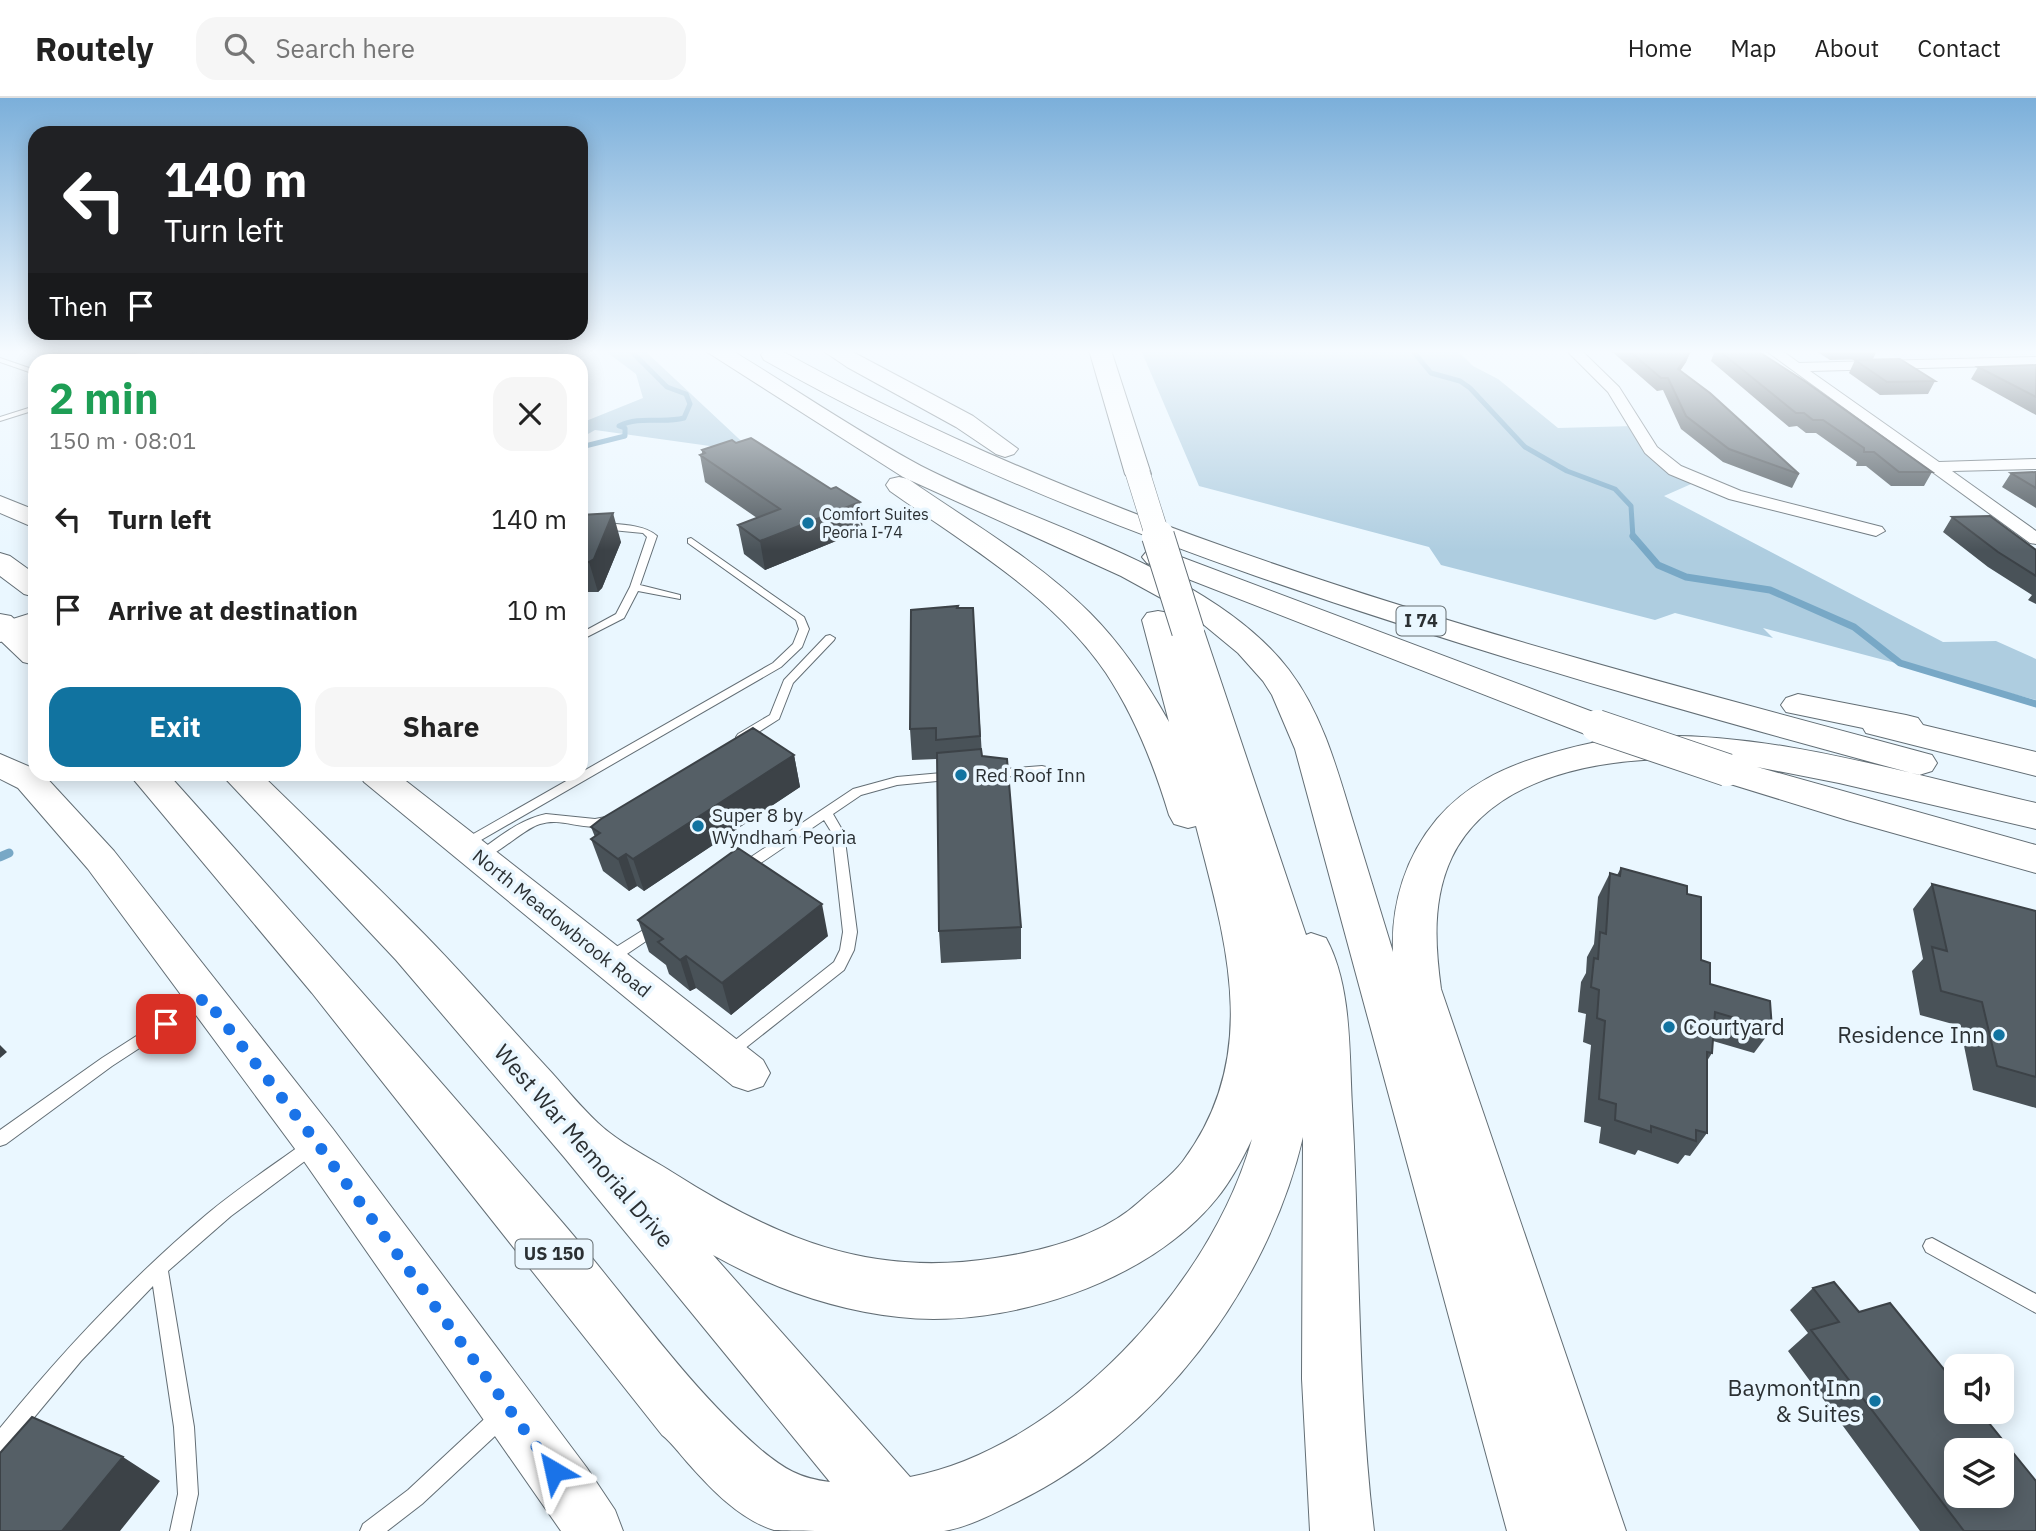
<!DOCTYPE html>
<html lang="en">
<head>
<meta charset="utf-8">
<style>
	:root { --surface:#fff; --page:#f6f6f6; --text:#222; --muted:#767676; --line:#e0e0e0; --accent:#1173a0 }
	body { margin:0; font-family:"IBM Plex Sans",sans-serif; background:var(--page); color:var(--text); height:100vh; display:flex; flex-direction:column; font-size:26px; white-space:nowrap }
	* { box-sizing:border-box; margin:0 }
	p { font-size:23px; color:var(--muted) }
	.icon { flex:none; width:38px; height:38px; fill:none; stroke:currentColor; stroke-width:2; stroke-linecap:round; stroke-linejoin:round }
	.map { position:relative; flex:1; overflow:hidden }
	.panel { position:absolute; left:28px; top:256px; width:560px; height:427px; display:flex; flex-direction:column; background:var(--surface); border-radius:21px; box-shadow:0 4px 18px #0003 }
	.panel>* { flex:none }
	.top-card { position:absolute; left:28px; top:28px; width:560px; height:214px; border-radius:21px; box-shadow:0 4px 18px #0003; background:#202124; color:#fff; overflow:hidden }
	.controls { position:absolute; left:1944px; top:1256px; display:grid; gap:14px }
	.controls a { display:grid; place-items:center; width:70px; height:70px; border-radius:14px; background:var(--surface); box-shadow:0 4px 18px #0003; font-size:35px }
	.pin { position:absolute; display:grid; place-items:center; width:60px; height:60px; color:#fff; margin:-30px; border-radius:14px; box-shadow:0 4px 10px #0006 }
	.me { position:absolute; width:77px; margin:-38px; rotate:324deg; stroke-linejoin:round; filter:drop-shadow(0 0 5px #0008) }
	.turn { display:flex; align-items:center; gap:24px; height:147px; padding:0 21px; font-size:32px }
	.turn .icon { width:91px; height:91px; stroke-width:2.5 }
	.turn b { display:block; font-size:49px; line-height:60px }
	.then { display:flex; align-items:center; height:66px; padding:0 21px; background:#0003; gap:14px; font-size:26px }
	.round { display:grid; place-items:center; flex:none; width:74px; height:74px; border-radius:21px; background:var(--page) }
	.overview { display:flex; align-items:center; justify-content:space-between; height:119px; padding:0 21px }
	h1 { font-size:42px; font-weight:800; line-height:52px; color:#1e9e55 }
	.cta { display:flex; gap:14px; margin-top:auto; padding:14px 21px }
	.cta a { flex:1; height:80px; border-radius:21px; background:var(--accent); color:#fff; font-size:28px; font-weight:800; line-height:80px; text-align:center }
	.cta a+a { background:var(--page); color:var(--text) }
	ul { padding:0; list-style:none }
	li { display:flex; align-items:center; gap:21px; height:91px; padding:0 21px }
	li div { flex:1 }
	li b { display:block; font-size:26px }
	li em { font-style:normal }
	header { display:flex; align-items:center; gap:42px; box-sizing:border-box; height:98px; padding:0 35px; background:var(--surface); border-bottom:2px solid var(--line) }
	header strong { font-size:33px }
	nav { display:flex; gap:38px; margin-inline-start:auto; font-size:24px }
	.search { width:490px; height:63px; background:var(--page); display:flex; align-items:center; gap:18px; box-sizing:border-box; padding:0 24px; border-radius:21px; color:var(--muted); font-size:26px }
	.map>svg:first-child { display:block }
	.built { fill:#d9ecf9 }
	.green { fill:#aecde0 }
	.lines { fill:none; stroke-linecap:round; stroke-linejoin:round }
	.stream-far2 { stroke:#78a8c6; stroke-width:5 }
	.stream-far1 { stroke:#78a8c6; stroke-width:7 }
	.stream { stroke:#78a8c6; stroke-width:9 }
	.lane-casing { stroke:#636e75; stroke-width:2 }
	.street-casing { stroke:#636e75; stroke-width:2 }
	.secondary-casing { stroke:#636e75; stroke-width:2 }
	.highway-casing { stroke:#636e75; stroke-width:2 }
	.lane { fill:#fff; fill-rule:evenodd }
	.street { fill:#fff; fill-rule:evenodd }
	.secondary { fill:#fff; fill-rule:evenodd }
	.highway { fill:#fff; fill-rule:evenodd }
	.highway-bridge-far1-casing { stroke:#636e75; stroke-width:25; stroke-linecap:butt }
	.highway-bridge-casing { stroke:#636e75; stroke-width:34; stroke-linecap:butt }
	.highway-bridge-far1 { stroke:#fff; stroke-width:24 }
	.highway-bridge { stroke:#fff; stroke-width:32 }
	.wall { fill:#495258 }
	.shaded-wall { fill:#3c4247 }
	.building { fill:#555f66; stroke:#3c4247; stroke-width:2; fill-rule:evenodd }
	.route { stroke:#1a73e8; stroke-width:12; stroke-dasharray:0 21.6 }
	.poi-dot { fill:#1173a0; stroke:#eaf7ff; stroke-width:2.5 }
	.labels { text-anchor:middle; stroke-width:7; stroke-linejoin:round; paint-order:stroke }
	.far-poi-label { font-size:16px; fill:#2b3033; stroke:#eaf7ff; text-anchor:start }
	.shield { fill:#eaf7ff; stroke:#646c70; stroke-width:2 }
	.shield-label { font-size:18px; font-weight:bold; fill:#2b3033 }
	.poi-label { font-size:19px; fill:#2b3033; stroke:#eaf7ff; text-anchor:start }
	.street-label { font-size:19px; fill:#2b3033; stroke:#eaf7ff }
	.near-poi-label { font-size:23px; fill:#2b3033; stroke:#eaf7ff; text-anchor:end }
	.near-street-label { font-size:23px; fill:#2b3033; stroke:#eaf7ff }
</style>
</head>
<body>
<header>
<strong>Routely</strong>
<div class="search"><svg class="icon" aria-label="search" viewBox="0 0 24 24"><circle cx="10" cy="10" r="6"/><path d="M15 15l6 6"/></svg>Search here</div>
<nav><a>Home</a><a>Map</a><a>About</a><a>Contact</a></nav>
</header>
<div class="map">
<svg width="2036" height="1433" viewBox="0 0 2036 1433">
	<rect width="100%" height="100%" fill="#eaf7ff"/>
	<path class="built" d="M1884 252H2036V257L1898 261Z"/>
	<path class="green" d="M604 252H644L753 354 595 332 581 340V325L643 300 636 276Z
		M1141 252H1457L1473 268 1498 281 1558 330 1634 328 1646 346 1698 383 1664 398 1943 544 1996 543 2036 561V602L1763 530 1773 540 1675 515 1655 522 1441 467 1429 449 1199 388Z"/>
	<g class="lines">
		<path class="stream-far2" d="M1412 252 1431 275 1460 283 1470 290 1525 349 1567 373 1615 391 1631 408 1633 440
			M581 349 625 338V330L619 328C640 317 662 326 684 320L690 306 686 296 667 289 630 252"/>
		<path class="stream-far1" d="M1633 438 1658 467 1686 479 1770 492 1854 529 1900 565 2036 606"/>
		<path class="stream" d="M0 759 9 755"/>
		<defs>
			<path id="lane" d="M204 252H215L182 262H173Z
				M0 260 35 272V276L0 264Z
				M35 308V312L0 323V319Z
				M590 424C610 427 642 424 657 438L640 487 680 497V501L638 493 624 520 581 542V535L616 516 630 489 647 439 643 435 591 430 581 433V427Z
				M691 440 804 519 809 531 802 549 781 569 469 749H461L459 746 461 743 773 565 793 546 799 531 796 522 688 445V441Z
				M830 537 835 540 834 542 793 585 779 621 746 642H738L736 639 738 636 770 617 784 582 826 538Z
				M1042 668 1046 669 1048 672 1046 675 992 680 986 676 992 672Z
				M953 674 957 675 959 678 957 681 897 687 861 697 833 716 844 735 857 834 854 852 844 872 734 959 729 961 724 959 721 955 724 951 834 864 840 852 843 834 832 735 824 722 746 775H736L735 772 736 769 853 691 897 679Z
				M546 716 595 721 611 718 617 722 615 725C585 736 564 718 540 726 522 731 490 765 475 762L474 759 475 756C498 740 518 722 546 716Z
				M656 824 661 825 663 829 661 833 615 864 610 865 605 864 603 860 605 856Z
				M202 896 207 898 209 902 207 906 112 968 6 1046 0 1048V1032L102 960Z
				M311 1042 317 1044 319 1049 317 1054 231 1118 168 1173 194 1329 198 1396 190 1433H170L178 1396 174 1329 153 1188 81 1263 7 1352 0 1355V1330C63 1253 130 1181 206 1117 237 1091 272 1068 305 1044Z
				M1932 1140 2036 1196V1215L1926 1154 1923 1148 1926 1142Z
				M502 1308 509 1311 512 1318 509 1325 422 1406 387 1433H360L363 1426 408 1392 495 1311Z"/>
			<path id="street" d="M1566 252H1581L1619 289 1657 349 1681 368 1741 393 1882 429 1885 433 1876 438 1729 401 1669 376 1645 355 1608 294Z
				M1765 252H1781L1799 265 2036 259V267L1810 273 1939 364 2036 361V371L1952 373 2036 433V446L2030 445Z"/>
			<path id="secondary" d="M0 398 35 412V430L0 415Z
				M35 514V533L0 544V525Z
				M0 656 35 671V676H43L114 753 333 1031 587 1370 615 1412 623 1433H561L301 1059 88 771 18 690 0 681Z
				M359 676H397L763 962 770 975 763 988 748 993 733 988 364 684Z"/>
			<path id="highway" d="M704 252H731C794 290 856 333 921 368 1033 426 1211 470 1289 572 1321 614 1336 667 1351 717 1365 763 1379 808 1393 854 1391 805 1406 758 1437 721 1466 687 1504 669 1545 657 1572 649 1600 642 1628 639 1760 629 1907 676 2036 705V731L1839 685 1757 669 2036 747V775L1847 722 1714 681 1709 672 1715 663C1628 655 1496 669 1452 759 1432 801 1435 847 1441 891L1626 1433H1507L1295 651 1272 597 1263 583 1238 555 1192 517 1121 478 903 379Z
				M765 252H780C1134 449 1543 552 1932 657L1937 665 1932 673 1919 677C1696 617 1474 554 1256 478 1086 418 921 351 764 262L761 257Z
				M822 252H849L973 318 1018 351 1014 356 1005 359 996 356 956 329 847 269Z
				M1089 252H1111L1151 376 1147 382 1138 384 1129 382 1125 376Z
				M899 379 908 381C970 424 1037 462 1090 515 1122 547 1147 585 1169 624L1142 522 1147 515 1158 513 1169 515 1176 528 1188 523 1199 526 1204 533 1306 837 1311 835 1326 840C1352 888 1349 954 1352 1008 1360 1150 1357 1291 1374 1433H1310L1302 1281 1303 1039C1267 1191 1158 1335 1017 1404 995 1415 969 1429 944 1433 916 1433 886 1433 859 1433 837 1433 792 1433 774 1432 739 1421 711 1391 687 1364 679 1355 671 1344 662 1337L312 895 129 676H168C301 824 432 973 562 1124 626 1198 687 1288 760 1351 784 1371 799 1380 830 1384L564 1059 396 862 221 676H261C316 730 372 783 426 838 469 882 510 930 552 975 567 992 581 1009 598 1025 618 1044 648 1059 672 1074 776 1140 869 1180 995 1160 1043 1153 1102 1138 1139 1104 1153 1091 1171 1079 1183 1063 1262 957 1226 844 1196 728L1188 730 1174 726 1169 717C1154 667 1135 619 1106 575 1052 496 966 447 890 393L886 387 890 381ZM1252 1041C1212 1186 1061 1350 910 1379L713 1157C770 1189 834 1212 899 1219 1005 1231 1149 1185 1217 1100 1231 1083 1243 1060 1252 1041Z
				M1157 450 1609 620 1615 628 1609 636 1597 639 1585 636 1147 465 1142 459 1147 453Z
				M0 455 10 458 35 476V499L24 496 0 478Z
				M0 516 11 518 35 540V567L23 564 0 542Z
				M1798 596 1906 617 1918 620 1923 627 2036 654V678L1866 635 1863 630 1786 614 1781 607 1786 600Z"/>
		</defs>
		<use href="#lane" class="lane-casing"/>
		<use href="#street" class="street-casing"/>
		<use href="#secondary" class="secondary-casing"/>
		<use href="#highway" class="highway-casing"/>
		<use href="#lane" class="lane"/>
		<use href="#street" class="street"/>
		<use href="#secondary" class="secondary"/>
		<use href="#highway" class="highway"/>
		<defs>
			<path id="highway-bridge-far1" d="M1138 376 1158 440"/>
			<path id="highway-bridge" d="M1158 438 1188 533
				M1597 628 1727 672"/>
		</defs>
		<use href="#highway-bridge-far1" class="highway-bridge-far1-casing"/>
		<use href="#highway-bridge" class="highway-bridge-casing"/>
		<use href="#highway-bridge-far1" class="highway-bridge-far1"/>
		<use href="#highway-bridge" class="highway-bridge"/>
	</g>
	<path class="wall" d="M31 252H147L117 262H60Z
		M1610 252H1691L1686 264 1680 273 1799 376 1792 390 1723 364 1681 331 1663 292 1657 293Z
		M1715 252H1756L1932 374 1924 388H1891L1866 368H1856L1857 364 1816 335H1806L1797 328 1789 329 1711 263Z
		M1810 252H1877L1873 261 1830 262 1816 253Z
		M1855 262 1935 283 1928 296 1880 297 1849 275Z
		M2036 267V317L1971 281 1978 269Z
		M702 352 863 432 765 472 744 456 738 427 757 420 705 384 700 357 702 356Z
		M2036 374V410L2002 389 2011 375Z
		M581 417 621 444 602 490 598 494H581Z
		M1952 419 2036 452V506L2028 502 2032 497 1988 469 1943 434Z
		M958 510H973L982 658 1021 829V861L941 865 939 833 937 661 912 662 910 631Z
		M794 657 800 689 644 793 637 788 629 793 603 773 591 741 595 739 591 729Z
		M1621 770 1687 796 1701 862 1710 886 1772 931 1754 955 1713 943 1712 955 1707 963V1035L1690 1058 1685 1057 1678 1066 1638 1052 1635 1057 1599 1045 1601 1029 1584 1024 1591 947 1583 944 1586 916 1578 914 1581 884 1586 875 1587 859 1594 846 1598 799 1610 775 1617 777Z
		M1932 786 2036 813V1010L1973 992 1960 928 1920 917 1912 873 1923 861 1913 811Z
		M638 822 828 838 731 917 696 890 690 893 669 876 666 867 649 854Z
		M1813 1190 2036 1433H1920L1788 1253 1808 1235 1790 1212Z"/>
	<path class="shaded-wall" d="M77 252H147L117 262H83Z
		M1691 252 1686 264 1673 283 1678 271Z
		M860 404 863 432 765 472 760 443Z
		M613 415 621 444 602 490 598 494 589 464Z
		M581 619 584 628 581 629Z
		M794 657 800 689 644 793 633 761Z
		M626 756 637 788 629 793 618 761Z
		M822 806 828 838 731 917 722 885Z
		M686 858 696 890 690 893 680 862Z
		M0 947 7 954 0 960Z
		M123 1359 160 1383 120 1433H62Z"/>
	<path class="building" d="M1628 252H1691L1678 271 1710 295 1799 376 1729 351 1686 318 1668 280H1661Z
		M1718 252H1756L1806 284 1932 374H1899L1874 354H1864V350L1823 322H1813L1804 315H1796Z
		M1900 261 1935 283 1887 284 1855 262Z
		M2036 267V299L1978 269Z
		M751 340 831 391 836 389 860 404 760 443 738 427 780 411 700 357 705 355 702 352 732 342 736 345Z
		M2036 374V390L2011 375Z
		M613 415 594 461 589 464 581 465V417Z
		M1990 418 2036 452V478L1998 454 1952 419Z
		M958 508 957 510H973L980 638 936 642V630L910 631 911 512Z
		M753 630 794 657 633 761 626 756 618 761 591 741 600 735 591 729 601 721Z
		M981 651 982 658 1007 661 1021 829 939 833 937 655Z
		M738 750 822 806 722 885 686 858 680 862 658 844 663 841 638 822Z
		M1621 770 1687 788V796L1701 799V862L1710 865V886L1770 903 1772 931 1715 914 1712 955 1707 954V1035L1696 1032V1043L1651 1028V1034L1615 1022 1616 1006 1599 1001 1605 923 1597 920 1599 892 1591 889 1594 860 1598 861 1600 834 1606 836 1610 775 1620 778Z
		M1932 786 2036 813V979L1997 968 1982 904 1941 893 1932 849 1947 853Z
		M1834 1184 1859 1214 1890 1205 1956 1286V1314H1980L2036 1383V1433H1964L1811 1232 1839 1224 1813 1190ZM1956 1353H2002V1398H1956Z
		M32 1319 123 1359 62 1433H0V1355Z"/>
	<linearGradient id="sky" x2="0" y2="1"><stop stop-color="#7bafda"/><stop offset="0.56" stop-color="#f6fbff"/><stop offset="1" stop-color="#f6fbff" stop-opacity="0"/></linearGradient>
	<rect width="2036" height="453" fill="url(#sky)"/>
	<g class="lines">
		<path class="route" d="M166 926 205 900 317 1045 554 1373"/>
	</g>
	<g class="poi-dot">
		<circle cx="808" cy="425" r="7"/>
		<circle cx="961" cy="677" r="7"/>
		<circle cx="698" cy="728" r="7"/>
		<circle cx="1669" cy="929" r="7"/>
		<circle cx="1999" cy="937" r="7"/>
		<circle cx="1875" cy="1303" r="7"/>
	</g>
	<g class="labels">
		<g class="far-poi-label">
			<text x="822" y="422">Comfort Suites<tspan x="822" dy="18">Peoria I-74</tspan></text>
		</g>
		<g class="shield">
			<rect x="1396.5" y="508.5" width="49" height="29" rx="5"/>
			<rect x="515.5" y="1141.5" width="77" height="29" rx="5"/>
		</g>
		<g class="shield-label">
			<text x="1421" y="529">I 74</text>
			<text x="554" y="1162">US 150</text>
		</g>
		<g class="poi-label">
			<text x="975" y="684">Red Roof Inn</text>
			<text x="712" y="724">Super 8 by<tspan x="712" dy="22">Wyndham Peoria</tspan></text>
		</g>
		<g class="street-label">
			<text transform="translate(562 825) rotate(39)" y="7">North Meadowbrook Road</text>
		</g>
		<g class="near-poi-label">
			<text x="1683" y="937" text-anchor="start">Courtyard</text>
			<text x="1985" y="945">Residence Inn</text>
			<text x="1861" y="1298">Baymont Inn<tspan x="1861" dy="26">&amp; Suites</tspan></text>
		</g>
		<g class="near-street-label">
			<text transform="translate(584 1048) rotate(49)" y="8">West War Memorial Drive</text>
		</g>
	</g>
</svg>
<div class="controls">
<a><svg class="icon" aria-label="sound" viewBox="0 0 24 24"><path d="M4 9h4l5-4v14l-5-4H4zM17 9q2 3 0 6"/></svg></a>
<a><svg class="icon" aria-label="layers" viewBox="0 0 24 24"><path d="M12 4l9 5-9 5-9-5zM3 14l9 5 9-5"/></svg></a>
</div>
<div class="pin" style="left:166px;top:926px;background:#d93025"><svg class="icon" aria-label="arrive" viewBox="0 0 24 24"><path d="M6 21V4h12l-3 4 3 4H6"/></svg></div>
<svg class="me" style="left:554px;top:1373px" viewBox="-20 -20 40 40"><path d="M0-17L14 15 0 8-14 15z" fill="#1a73e8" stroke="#fff" stroke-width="4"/></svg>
<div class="top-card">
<div class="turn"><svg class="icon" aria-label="left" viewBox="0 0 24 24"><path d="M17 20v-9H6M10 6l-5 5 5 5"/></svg><div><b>140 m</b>Turn left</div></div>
<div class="then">Then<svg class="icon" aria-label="arrive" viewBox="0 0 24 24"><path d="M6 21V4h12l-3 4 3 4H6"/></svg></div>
</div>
<section class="panel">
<div class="overview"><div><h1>2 min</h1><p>150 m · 08:01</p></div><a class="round"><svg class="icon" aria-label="close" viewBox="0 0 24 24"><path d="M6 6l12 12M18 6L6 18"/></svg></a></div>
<ul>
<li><svg class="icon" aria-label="left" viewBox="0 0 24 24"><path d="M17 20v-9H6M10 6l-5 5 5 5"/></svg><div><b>Turn left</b></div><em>140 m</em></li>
<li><svg class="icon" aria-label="arrive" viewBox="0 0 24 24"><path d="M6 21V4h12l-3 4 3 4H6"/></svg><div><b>Arrive at destination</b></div><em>10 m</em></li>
</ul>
<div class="cta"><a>Exit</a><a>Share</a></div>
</section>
</div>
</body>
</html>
